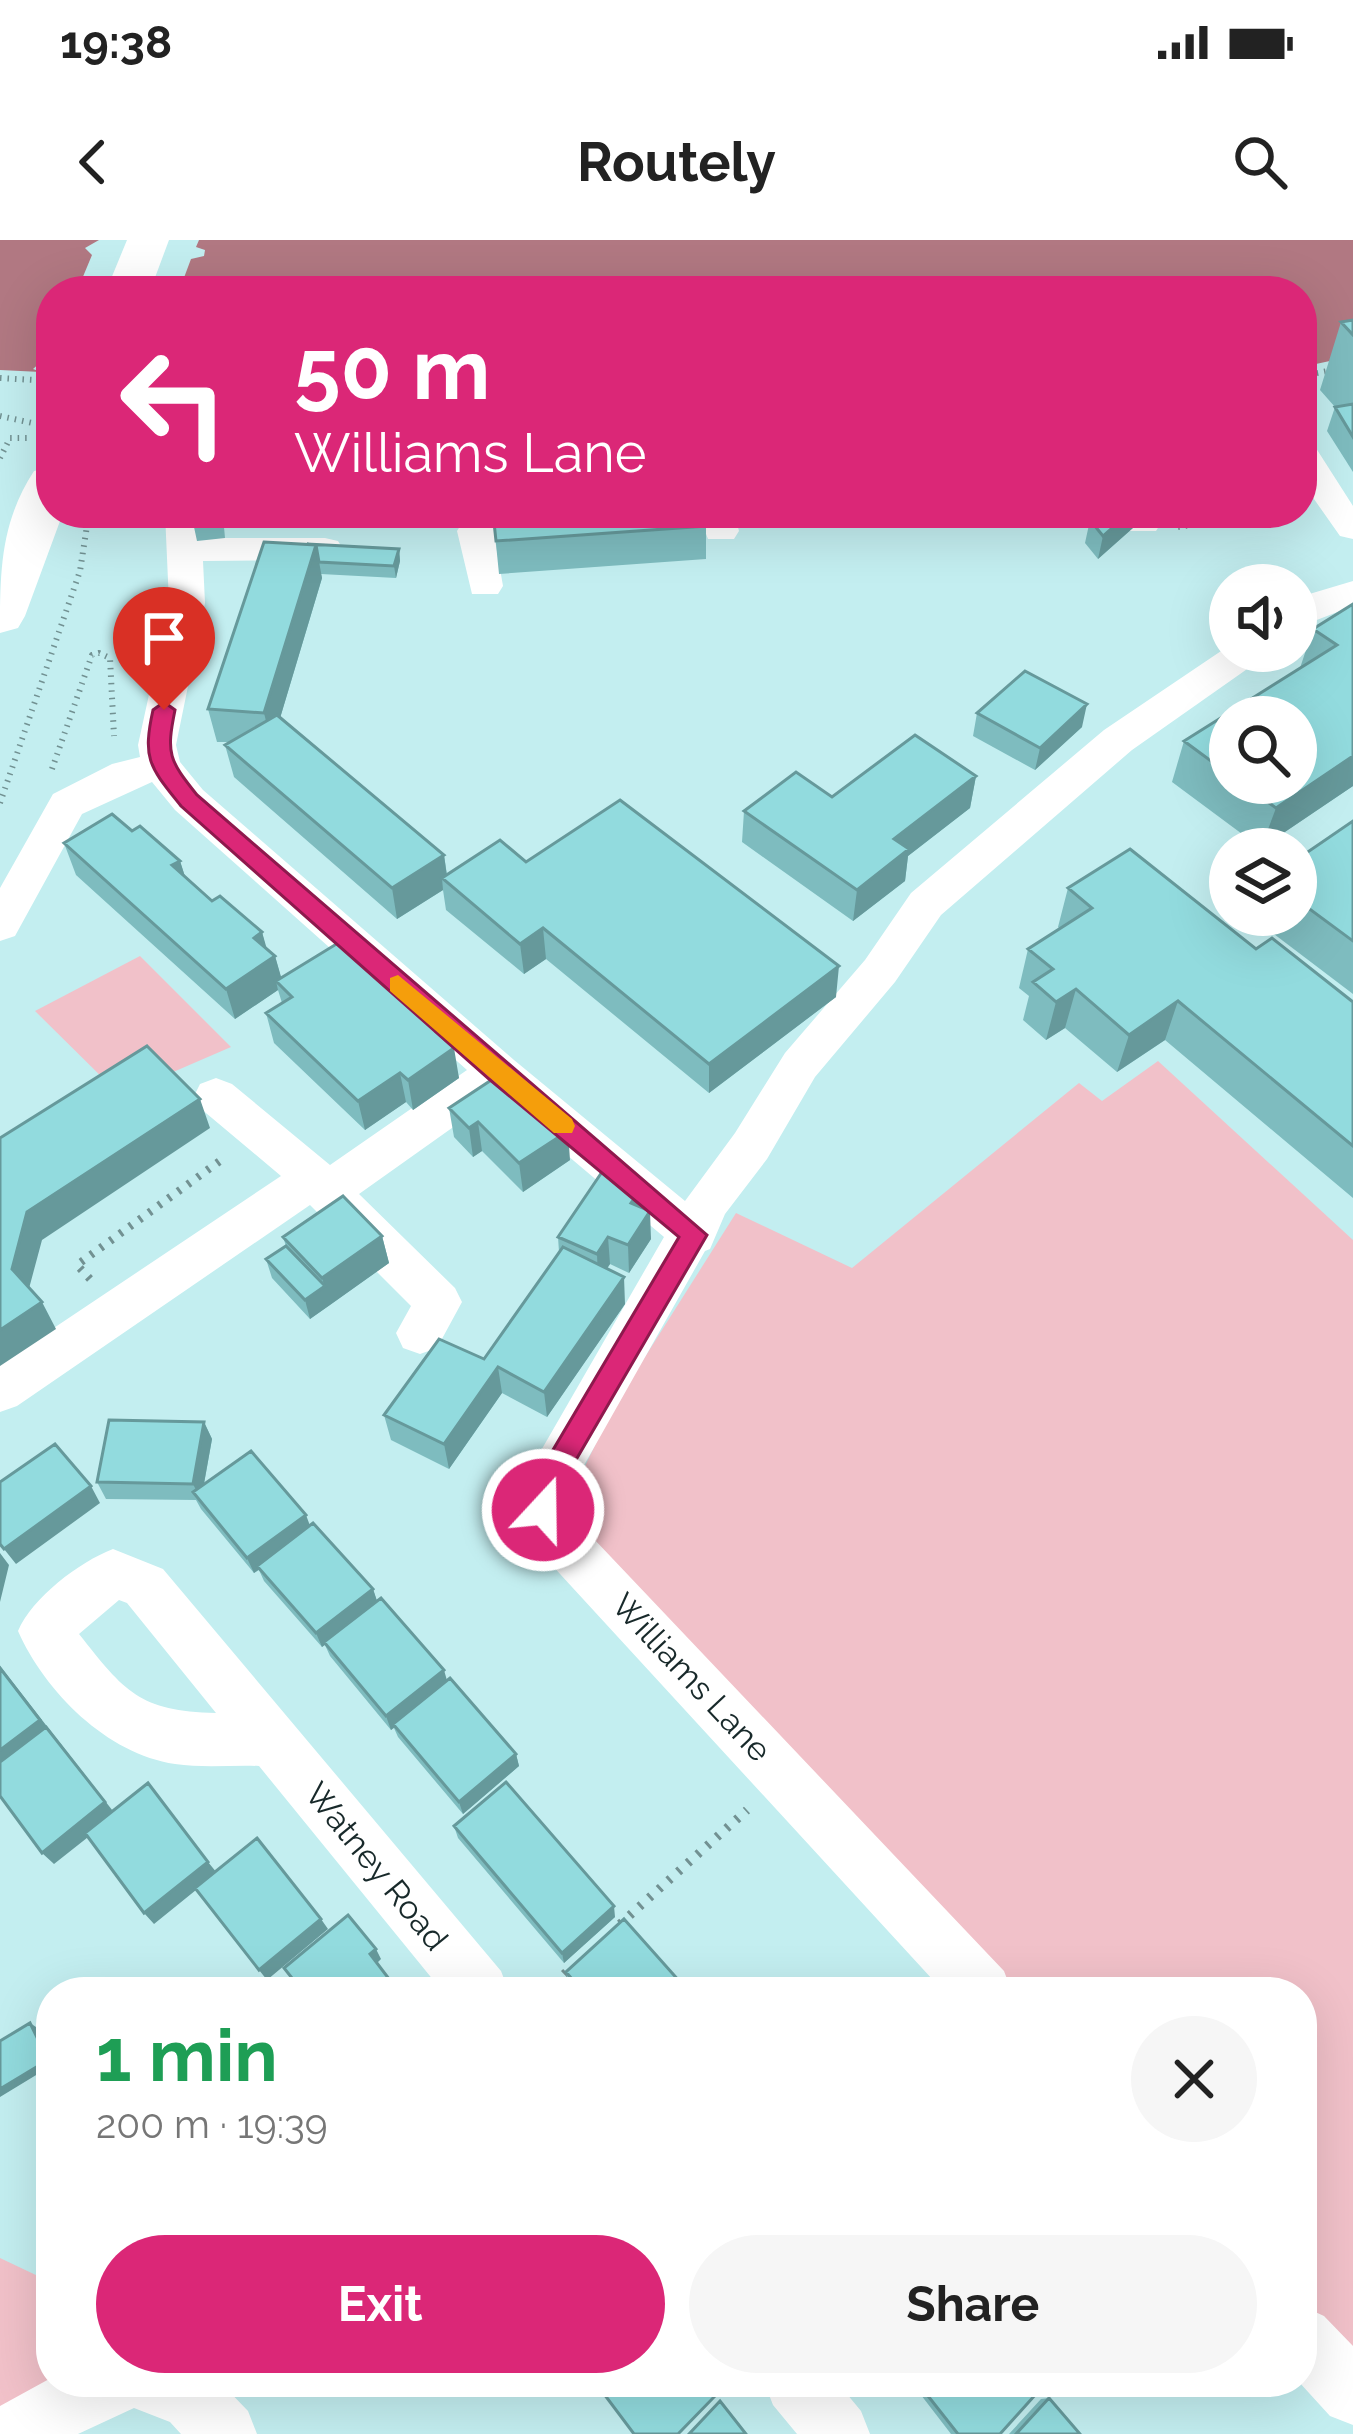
<!DOCTYPE html>
<html lang="en">
<head>
<meta charset="utf-8">
<style>
	:root { --surface:#fff; --page:#f6f6f6; --text:#222; --muted:#767676; --accent:#db2777 }
	body { margin:0; font-family:Raleway,sans-serif; background:var(--page); color:var(--text); height:100vh; display:flex; flex-direction:column; font-size:45px; white-space:nowrap }
	* { box-sizing:border-box; margin:0 }
	p { font-size:39px; color:var(--muted) }
	.icon { flex:none; width:66px; height:66px; fill:none; stroke:currentColor; stroke-width:2; stroke-linecap:round; stroke-linejoin:round }
	.map { position:relative; flex:1; overflow:hidden }
	.sheet { position:absolute; left:36px; top:1737px; width:1281px; height:420px; display:flex; flex-direction:column; background:var(--surface); border-radius:48px; box-shadow:0 12px 48px #0002 }
	.sheet>* { flex:none }
	.banner { position:absolute; left:36px; top:36px; width:1281px; height:252px; border-radius:48px; box-shadow:0 12px 48px #0002; background:#db2777; color:#fff; overflow:hidden }
	.tools { position:absolute; left:1209px; top:324px; display:grid; gap:24px }
	.tools a { display:grid; place-items:center; width:108px; height:108px; border-radius:50%; background:var(--surface); box-shadow:0 12px 48px #0002; font-size:60px }
	.pin { position:absolute; display:grid; place-items:center; width:102px; height:102px; color:#fff; margin:-123px -51px; border-radius:50% 50% 50% 0; rotate:-45deg; box-shadow:0 0 12px #0007 }
	.pin .icon { rotate:45deg }
	.me { position:absolute; width:132px; margin:-66px; rotate:21deg; stroke-linejoin:round; filter:drop-shadow(0 0 9px #0008) }
	.turn { display:flex; align-items:center; gap:42px; height:252px; padding:0 60px; font-size:54px }
	.turn .icon { width:156px; height:156px; stroke-width:2.5 }
	.turn b { display:block; font-size:84px; line-height:102px }
	.round { display:grid; place-items:center; flex:none; width:126px; height:126px; border-radius:63px; background:var(--page) }
	.headline { display:flex; align-items:center; justify-content:space-between; height:204px; padding:0 60px }
	h1 { font-size:72px; font-weight:700; line-height:90px; color:#1e9e55 }
	.button { display:flex; gap:24px; margin-top:auto; padding:24px 60px }
	.button a { flex:1; height:138px; border-radius:72px; background:var(--accent); color:#fff; font-size:48px; font-weight:700; line-height:138px; text-align:center }
	.button a+a { background:var(--page); color:var(--text) }
	.status { display:flex; justify-content:space-between; align-items:center; height:84px; padding:0 60px; background:var(--surface); direction:ltr }
	.status svg { height:33px; fill:currentColor }
	header { display:flex; justify-content:space-between; align-items:center; height:156px; padding:0 60px; background:var(--surface); font-size:54px; font-weight:700 }
	.map>svg:first-child { display:block }
	.green { fill:#f1c1c9 }
	.water { fill:#b17882 }
	.pier { fill:#c3eef0 }
	.lines { fill:none; stroke-linecap:round; stroke-linejoin:round }
	.path-far2 { stroke:#729192; stroke-width:6; stroke-dasharray:1.5 6; stroke-linecap:butt }
	.path-far1 { stroke:#729192; stroke-width:8; stroke-dasharray:3 9; stroke-linecap:butt }
	.path { stroke:#729192; stroke-width:9; stroke-dasharray:3 10; stroke-linecap:butt }
	.minor { fill:#fff; fill-rule:evenodd }
	.highway { fill:#fff; fill-rule:evenodd }
	.wall { fill:#7ebcbf; fill-rule:evenodd }
	.shaded-wall { fill:#66999b }
	.building { fill:#92dbde; stroke:#66999b; stroke-width:3 }
	.route { fill:#db2777; stroke:#8e194d; stroke-width:3 }
	.slow { fill:#f59e0b }
	.labels { text-anchor:middle; stroke-width:9; stroke-linejoin:round; paint-order:stroke }
	.street-label { font-size:33px; fill:#18292a; stroke:#fff }
</style>
</head>
<body>
<div class="status"><b>19:38</b><svg viewBox="0 0 49 12"><path d="M0 12V9h3v3zM5 12V6h3v6zM10 12V3h3v9zM15 12V0h3v12zM26 1h20v11H26zM47 4h2v5h-2z"/></svg></div>
<header><svg class="icon" aria-label="back" viewBox="0 0 24 24"><path d="M15 5l-7 7 7 7"/></svg>Routely<svg class="icon" aria-label="search" viewBox="0 0 24 24"><circle cx="10" cy="10" r="6"/><path d="M15 15l6 6"/></svg></header>
<div class="map">
<svg width="1353" height="2194" viewBox="0 0 1353 2194">
	<rect width="100%" height="100%" fill="#c3eef0"/>
	<path class="green" d="M140 716 231 807 120 855 35 771Z
		M1158 821 1353 1000V2119L1302 2064V1752H1013L585 1290 574 1277 569 1260 612 1169 736 973 852 1028 1079 843 1102 861Z
		M0 2018 38 2036 51 2027V2142L0 2169Z"/>
	<path class="water" d="M0 0H1353V116L1302 127V51H51V113L33 129 41 132 0 130Z"/>
	<path class="pier" d="M99 0H199L196 7 205 10 204 16 191 19 179 51H77L92 15 85 8Z"/>
	<g class="lines">
		<path class="path-far2" d="M1302 136 1353 126
			M0 138 51 141
			M0 176 51 187
			M0 218 10 198H27
			M1178 287 1271 273
			M52 529 92 415 99 413 110 418 114 496
			M0 563 80 331 89 273"/>
		<path class="path-far1" d="M90 1039 77 1025 224 918"/>
		<path class="path" d="M620 1684 747 1570
			M545 1752 573 1726"/>
		<path class="minor" d="M1302 201 1314 205 1353 266V299L1340 296 1302 242Z
			M165 273H201L202 298H325L338 301 343 309 338 317 325 320 203 321 205 363 176 505 180 522 203 550 514 820 685 961 735 893 785 813 865 720 911 653 1104 490 1230 405V411H1266L1260 420 1132 510 941 675 895 742 815 837 767 919 725 974 710 1009 705 1011 570 1250 569 1268 574 1278 1004 1731 1012 1752H944L538 1310 518 1270 520 1247 664 997 497 856 359 954 455 1048 462 1062 437 1108 420 1114 403 1108 396 1093 411 1066 310 965 17 1166 0 1172V1124L281 936 200 868 194 856 200 844 216 838 232 844 330 925 467 830 175 570 152 542 82 574 15 696 0 701V648L53 554 112 524 140 517 138 505 169 363Z
			M532 273H571L577 281 572 289 495 300 503 346 498 354H472L457 291 462 283Z
			M698 273H734L739 291 734 299H708Z
			M1123 273H1159L1161 283 1156 291H1130Z
			M1353 341V366L1296 388V358Z
			M113 1309 163 1329 501 1731 509 1752H443L259 1526C232 1525 202 1528 175 1524 107 1514 45 1452 18 1391 32 1358 79 1322 113 1309ZM119 1360 127 1363 216 1473C139 1471 125 1452 79 1394Z
			M1302 2066 1324 2076 1353 2106V2185L1330 2176 1299 2142Z
			M51 2138V2142H220L248 2171 257 2194H181L170 2182 134 2168 78 2194H0V2166Z
			M764 2142H837L861 2171 870 2194H797L773 2165Z"/>
		<path class="highway" d="M127 0H169L150 51H106Z
			M51 227V273H63L25 376 18 388 0 393C0 333 0 283 34 231Z"/>
	</g>
	<path class="wall" d="M1353 80V232L1327 191 1335 167 1320 150 1341 82Z
		M191 273H309V277L224 287 225 298 197 301Z
		M313 273H347L314 276Z
		M356 273H386L356 277Z
		M465 273H704L706 286V319L499 334 494 284 466 286Z
		M1089 273H1137L1134 287 1098 319 1085 303 1090 280 1094 278Z
		M264 302 399 309 400 321 396 338 321 334 322 338 280 478 444 615 447 635 526 622 836 757 709 853 546 719 524 734 446 670 443 650 397 679 234 537 225 505 229 502H217L208 469Z
		M1353 364V546L1261 608 1172 542 1184 501 1300 428 1313 389ZM1230 477 1296 543H1230Z
		M977 473 1082 487 1035 530 973 496Z
		M976 536 970 568 908 616 905 641 853 681 742 602 744 571Z
		M1353 581V754L1254 679 1256 675H1296V620Z
		M132 591 180 621 185 637 212 661 262 692 266 709 275 716 281 738 446 801 459 838 413 870 406 862 365 890 274 803 266 773 282 763 278 750 235 779 76 635 64 603Z
		M1068 648 1256 709 1353 762V958L1165 800 1117 832 1065 788 1046 800 1023 780 1029 756 1019 748 1028 709 1060 689 1058 687Z
		M449 868 570 920 523 952 482 911 473 917 454 897Z
		M643 968 651 999 629 1033 610 1024 607 1029 625 1064 547 1177 502 1153 449 1229 391 1200 384 1175 484 1119 559 1012 558 997Z
		M382 996 389 1023 310 1079 272 1038 266 1019 286 1006 283 997Z
		M204 1182 212 1199 204 1244 310 1285 373 1349 377 1361 447 1441 516 1514 519 1526 463 1574 398 1497 394 1488 391 1490 330 1416 325 1405 322 1407 264 1341 259 1330 254 1333 201 1269 196 1260 106 1259 97 1242Z
		M454 1586 615 1677 564 1723 458 1598Z
		M566 1732 689 1752H577L568 1742Z
		M911 2142H1026L1000 2194H951Z
		M1049 2158 1080 2194H1009L1041 2159Z"/>
	<path class="shaded-wall" d="M1129 273H1137L1134 287 1098 319 1103 296Z
		M316 305 322 338 272 505 264 473Z
		M399 309 400 321 396 338 394 326Z
		M1087 464 1082 487 1035 530 1040 508Z
		M1353 516V546L1261 608 1276 568Z
		M976 536 970 568 908 616 905 641 853 681 857 650 894 599Z
		M444 615 448 644 442 638 443 650 397 679 392 648Z
		M180 621 190 652 172 625Z
		M543 688 546 719 524 734 520 704Z
		M262 692 270 720 275 716 284 747 276 741 278 750 235 779 226 749 254 698Z
		M839 726 836 757 709 853V824Z
		M1076 749 1065 788 1046 800 1056 762Z
		M1178 761 1165 800 1117 832 1129 795Z
		M444 787 448 813 454 808 459 838 413 870 408 840 436 792Z
		M400 833 406 862 365 890 358 861Z
		M200 859 210 888 42 1000 27 1056 12 1029 27 972Z
		M478 882 482 911 473 917 469 888Z
		M568 891 570 920 523 952 519 923Z
		M643 946V974L631 963Z
		M650 971 651 999 629 1033 628 1005Z
		M382 996 389 1023 330 1065 322 1038Z
		M608 997 610 1024 598 1041 597 1014Z
		M624 1037 625 1064 547 1177 544 1152Z
		M325 1046 330 1065 310 1079 305 1060Z
		M42 1062 56 1089 0 1126V1090Z
		M498 1127 502 1153 449 1229 444 1204Z
		M204 1182 212 1199 201 1260 193 1244Z
		M91 1246 100 1263 16 1324 4 1309Z
		M306 1275 312 1291 254 1333 247 1318Z
		M0 1313 9 1325 0 1362Z
		M373 1349 378 1364 322 1407 316 1393Z
		M0 1426 116 1575 54 1624 42 1613 0 1532Z
		M444 1430 448 1444 391 1490 386 1476Z
		M516 1514 519 1526 463 1574 459 1562Z
		M208 1622 217 1633 154 1684 144 1673Z
		M614 1666 615 1677 564 1723 562 1713Z
		M321 1679 328 1689 267 1740 259 1730Z
		M376 1709 381 1719 376 1724 370 1714Z
		M30 1783 36 1787 51 1818V1826L0 1857V1849Z"/>
	<path class="building" d="M1353 80V95L1341 82Z
		M1353 164V197L1335 167Z
		M191 273H219V275L191 278Z
		M493 273H704L706 286 496 301Z
		M1103 273H1129L1103 296 1090 280Z
		M264 302 316 305 264 473 208 469Z
		M307 304 399 309 394 326 319 322 316 305Z
		M1353 364V516L1276 568 1242 543H1296V477H1230V535L1184 501 1337 405 1313 389Z
		M1025 431 1087 464 1040 508 977 473Z
		M277 475 444 615 392 648 225 505Z
		M915 495 976 536 894 599 909 609 857 650 744 571 796 532 832 557Z
		M620 560 839 726 709 824 543 688 520 704 442 638 500 600 526 622Z
		M112 574 132 591 140 586 180 621 172 625 212 661 220 656 262 692 254 698 275 716 226 749 64 603Z
		M1353 581V701L1296 659V620Z
		M1130 609 1256 709 1272 698 1353 762V906L1178 761 1129 795 1076 749 1056 762 1033 742 1053 729 1028 709 1092 668 1068 648Z
		M338 703 351 715 358 709 444 787 436 792 454 808 408 840 400 833 358 861 266 773 292 757 276 741Z
		M147 806 200 859 27 972 12 1029 42 1062 0 1090V898Z
		M499 835 520 855 526 851 568 891 519 923 478 882 469 888 449 868Z
		M604 929 643 946 631 963 650 971 628 1005 608 997 597 1014 558 997Z
		M343 956 382 996 322 1038 283 997Z
		M286 1006 325 1046 305 1060 266 1019Z
		M563 1007 624 1037 544 1152 498 1127 444 1204 384 1175 439 1099 484 1119Z
		M109 1180 204 1182 193 1244 97 1242Z
		M55 1204 91 1246 4 1309 0 1304V1242Z
		M251 1211 306 1275 247 1318 193 1252Z
		M313 1283 373 1349 316 1393 257 1326Z
		M381 1358 444 1430 386 1476 324 1402Z
		M0 1428 40 1480 0 1510Z
		M450 1438 516 1514 459 1562 393 1484Z
		M46 1487 105 1562 42 1613 0 1556V1522Z
		M506 1542 614 1666 562 1713 454 1586Z
		M148 1543 208 1622 144 1673 85 1593Z
		M257 1598 321 1679 259 1730 195 1648Z
		M348 1675 376 1709 370 1714 399 1752H303L284 1728Z
		M624 1679 689 1752H583L566 1732Z
		M30 1783 48 1820 0 1849V1801Z
		M595 2142H706L716 2155 678 2194H634Z
		M917 2142H1026L1036 2154 1000 2194H958Z
		M1049 2158 1080 2194H1016Z
		M720 2161 746 2194H689Z"/>
	<path class="route" d="M164 462 175 470C166 514 169 520 197 555L707 995 559 1249 553 1279 543 1283 533 1279 528 1270 531 1247 679 997 489 839 181 566C150 527 142 520 153 470Z"/>
	<path class="slow" d="M398 735 572 879 575 886 572 893H554L390 751V738Z"/>
	<g class="labels">
		<g class="street-label">
			<text transform="translate(692 1437) rotate(47)" y="12">Williams Lane</text>
			<text transform="translate(377 1626) rotate(51)" y="12">Watney Road</text>
		</g>
	</g>
</svg>
<div class="tools">
<a><svg class="icon" aria-label="sound" viewBox="0 0 24 24"><path d="M4 9h4l5-4v14l-5-4H4zM17 9q2 3 0 6"/></svg></a>
<a><svg class="icon" aria-label="search" viewBox="0 0 24 24"><circle cx="10" cy="10" r="6"/><path d="M15 15l6 6"/></svg></a>
<a><svg class="icon" aria-label="layers" viewBox="0 0 24 24"><path d="M12 4l9 5-9 5-9-5zM3 14l9 5 9-5"/></svg></a>
</div>
<div class="pin" style="left:164px;top:470px;background:#d93025"><svg class="icon" aria-label="arrive" viewBox="0 0 24 24"><path d="M6 21V4h12l-3 4 3 4H6"/></svg></div>
<svg class="me" style="left:543px;top:1270px" viewBox="-20 -20 40 40"><circle r="17" fill="#db2777" stroke="#fff" stroke-width="3"/><path d="M0-11L8 9 0 5-8 9z" fill="#fff"/></svg>
<div class="banner">
<div class="turn"><svg class="icon" aria-label="left" viewBox="0 0 24 24"><path d="M17 20v-9H6M10 6l-5 5 5 5"/></svg><div><b>50 m</b>Williams Lane</div></div>
</div>
<section class="sheet">
<div class="headline"><div><h1>1 min</h1><p>200 m · 19:39</p></div><a class="round"><svg class="icon" aria-label="close" viewBox="0 0 24 24"><path d="M6 6l12 12M18 6L6 18"/></svg></a></div>
<div class="button"><a>Exit</a><a>Share</a></div>
</section>
</div>
</body>
</html>
